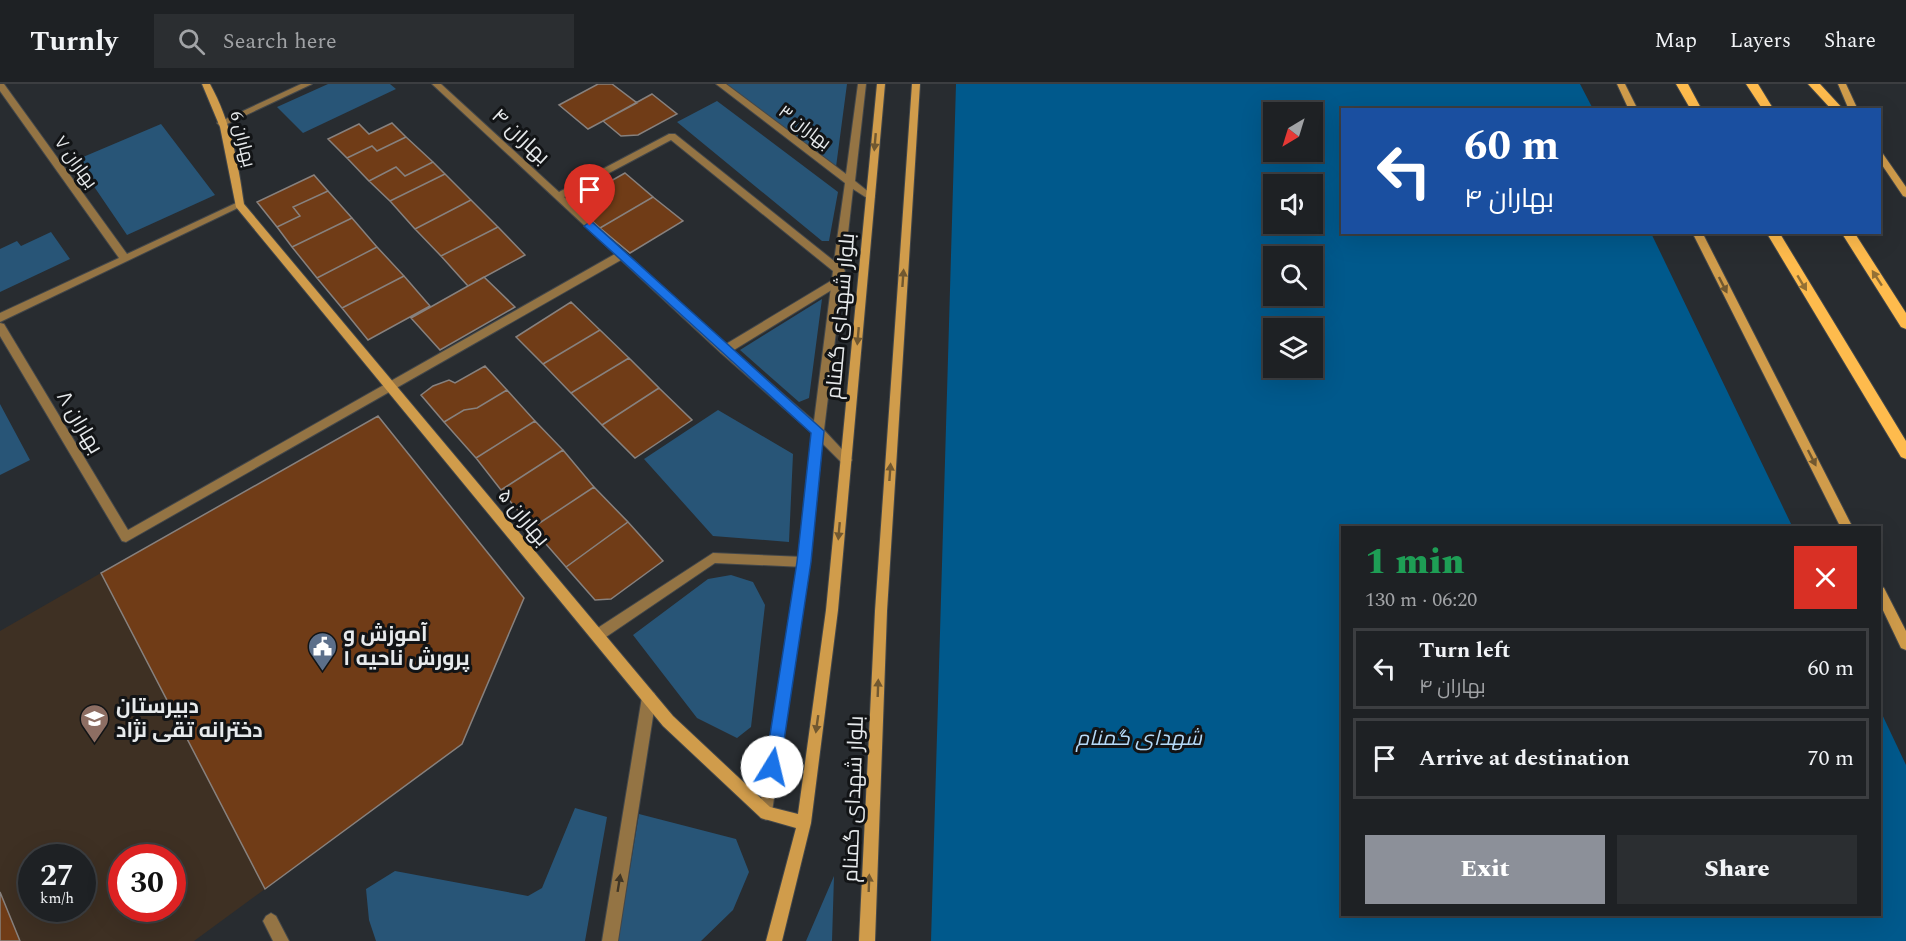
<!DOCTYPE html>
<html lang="en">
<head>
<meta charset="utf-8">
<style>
	:root { --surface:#1e2124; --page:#2b2e31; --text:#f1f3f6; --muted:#a1a3a6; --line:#3c3e41; --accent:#8c9099 }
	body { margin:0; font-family:Spectral,Cairo,serif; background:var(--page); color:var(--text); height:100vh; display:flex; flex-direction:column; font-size:22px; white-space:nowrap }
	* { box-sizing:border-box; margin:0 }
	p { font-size:20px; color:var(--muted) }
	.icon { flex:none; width:33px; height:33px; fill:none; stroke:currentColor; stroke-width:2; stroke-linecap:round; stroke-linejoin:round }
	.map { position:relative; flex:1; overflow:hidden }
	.sheet { position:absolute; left:1341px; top:442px; width:540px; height:390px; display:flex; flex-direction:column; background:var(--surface); border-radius:0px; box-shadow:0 6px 24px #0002,0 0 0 2px var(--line) }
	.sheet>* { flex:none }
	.banner { position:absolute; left:1341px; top:24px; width:540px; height:126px; border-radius:0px; box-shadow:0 6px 24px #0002,0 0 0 2px var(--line); background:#1a4fa0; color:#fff; overflow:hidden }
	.needle { width:39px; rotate:218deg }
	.fabs { position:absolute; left:1263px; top:18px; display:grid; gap:12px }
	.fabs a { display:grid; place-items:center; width:60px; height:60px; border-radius:0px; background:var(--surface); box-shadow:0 6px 24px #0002,0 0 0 2px var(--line); font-size:30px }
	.speed { position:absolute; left:18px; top:760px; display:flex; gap:12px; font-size:30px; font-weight:700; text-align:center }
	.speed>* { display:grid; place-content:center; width:78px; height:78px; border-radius:50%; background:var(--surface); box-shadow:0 6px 24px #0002,0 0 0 2px var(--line); line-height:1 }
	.speed small { font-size:15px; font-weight:400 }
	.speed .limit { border:9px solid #d22; background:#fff; color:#111 }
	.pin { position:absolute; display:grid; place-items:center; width:51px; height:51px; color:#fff; margin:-62px -26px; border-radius:50% 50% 50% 0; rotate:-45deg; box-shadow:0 0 6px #0007 }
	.pin .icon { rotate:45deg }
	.me { position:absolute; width:66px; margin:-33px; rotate:9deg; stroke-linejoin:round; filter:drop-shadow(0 0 4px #0008) }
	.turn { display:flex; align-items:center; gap:21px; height:126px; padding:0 24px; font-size:27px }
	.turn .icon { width:78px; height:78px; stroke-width:2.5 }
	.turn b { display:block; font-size:42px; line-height:51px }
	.round { display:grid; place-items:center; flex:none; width:63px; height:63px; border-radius:0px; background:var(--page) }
	.overview { display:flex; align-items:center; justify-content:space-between; height:102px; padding:0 24px }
	h1 { font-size:36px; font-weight:800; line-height:45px; color:#1e9e55 }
	.cta { display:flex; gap:12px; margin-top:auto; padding:12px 24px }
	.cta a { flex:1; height:69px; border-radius:0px; background:var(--accent); color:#fff; font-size:24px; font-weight:800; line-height:69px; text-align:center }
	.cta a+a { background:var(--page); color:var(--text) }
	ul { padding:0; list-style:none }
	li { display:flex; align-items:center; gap:18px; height:81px; margin:0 12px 9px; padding:0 12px; border:3px solid var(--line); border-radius:0px }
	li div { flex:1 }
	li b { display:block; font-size:22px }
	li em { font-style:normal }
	header { display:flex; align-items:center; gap:36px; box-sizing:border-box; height:84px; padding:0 30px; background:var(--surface); border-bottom:2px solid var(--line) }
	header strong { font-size:28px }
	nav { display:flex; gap:33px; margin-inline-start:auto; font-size:21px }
	.search { width:420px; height:54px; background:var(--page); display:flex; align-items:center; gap:15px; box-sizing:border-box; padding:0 21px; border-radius:0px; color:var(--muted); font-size:22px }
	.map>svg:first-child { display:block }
	.education { fill:#3e3023; fill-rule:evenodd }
	.green { fill:#285577 }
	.forest { fill:#00598c; fill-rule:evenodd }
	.building { fill:#703c17; stroke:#87817e; stroke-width:1.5 }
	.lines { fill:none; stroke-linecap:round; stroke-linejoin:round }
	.lane-casing { stroke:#43474a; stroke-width:2 }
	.street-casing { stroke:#43474a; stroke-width:2 }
	.secondary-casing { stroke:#43474a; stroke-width:2 }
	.primary-casing { stroke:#43474a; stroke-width:2 }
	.lane { fill:#947444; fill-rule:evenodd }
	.street { fill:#947444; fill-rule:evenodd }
	.secondary { fill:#d09c4b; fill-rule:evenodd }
	.primary { fill:#febb4d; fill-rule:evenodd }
	.oneway { fill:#715830 }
	.oneway2 { fill:#947034 }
	.oneway3 { fill:#403626 }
	.route { fill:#1a73e8; stroke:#114b97; stroke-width:1.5 }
	.labels { text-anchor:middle; stroke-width:6; stroke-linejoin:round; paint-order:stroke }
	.far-street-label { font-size:18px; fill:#e7eaec; stroke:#121416 }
	.street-label { font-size:21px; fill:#e7eaec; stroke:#121416 }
	.poi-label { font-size:21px; font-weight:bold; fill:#e7eaec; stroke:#121416; text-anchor:start }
	.park-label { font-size:21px; font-style:italic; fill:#b6daf8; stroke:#121416 }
</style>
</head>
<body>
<header>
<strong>Turnly</strong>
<div class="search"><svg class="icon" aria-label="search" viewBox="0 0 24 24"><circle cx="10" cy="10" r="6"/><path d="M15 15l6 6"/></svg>Search here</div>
<nav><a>Map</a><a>Layers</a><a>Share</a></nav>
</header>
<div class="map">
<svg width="1906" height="857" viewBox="0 0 1906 857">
	<rect width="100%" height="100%" fill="#282c30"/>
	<path class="education" d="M101 489 265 805 194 857H0V547ZM32 774H82V825H32ZM122 774H172V825H122Z"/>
	<path class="green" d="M328 0H390L396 5 303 49 277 23Z
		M725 0H847L836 83Z
		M717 17 838 108 829 157H822L677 38Z
		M161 40 215 111 127 151 76 76Z
		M51 148 70 175 0 208V165L17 157 21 162Z
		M822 215 809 314 799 318 740 266Z
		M0 320 30 376 0 391Z
		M718 326 793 370 789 458 713 452 644 375Z
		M731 491 753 498 765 521 751 643 737 654 697 634 633 551 708 495Z
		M575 724 607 733 585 857H376L369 836 366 805 395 787 528 812 542 804Z
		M639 730 736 755 749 788 733 826 701 857H618Z
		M834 792 832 857H806Z"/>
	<path class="forest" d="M956 0H1580L1593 25 1342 26V148L1651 149 1793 444H1342V831H1880V626L1906 681V857H931ZM1274 28H1312V68H1274ZM1274 100H1312V140H1274ZM1274 172H1312V212H1274ZM1274 244H1312V284H1274Z"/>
	<path class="building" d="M598 0H612L637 19 588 45 559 21Z
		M652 10 677 30 638 51 621 52 603 37Z
		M392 39 406 53 377 67 372 62 347 74 328 55 359 40 369 50Z
		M406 53 433 78 405 92 396 83 369 97 347 74 372 62 377 67Z
		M433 78 445 90 390 117 369 97 396 83 405 92Z
		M625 89 653 113 600 144 572 119Z
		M445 90 471 116 415 145 390 117Z
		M314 91 328 107 293 123 300 132 277 143 257 118Z
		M328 107 352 134 292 163 277 143 300 132 293 123Z
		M653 113 683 137 630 169 600 144Z
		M471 116 498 143 441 172 415 145Z
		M352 134 377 163 317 194 292 163Z
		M498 143 525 171 468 202 441 172Z
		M377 163 404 192 342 224 317 194Z
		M404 192 430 222 368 256 342 224Z
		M484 193 515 223 440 266 411 234Z
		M571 218 600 246 543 280 516 253Z
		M600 246 629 274 571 309 543 280Z
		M629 274 659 304 602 341 571 309Z
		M485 282 507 306 477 324 464 326 444 338 421 311 433 302 449 296 455 299Z
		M659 304 692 336 635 374 602 341Z
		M507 306 535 337 476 374 444 338 464 326 477 324Z
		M378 332 524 514 462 660 265 805 101 489Z
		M535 337 563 366 501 406 476 374Z
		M563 366 594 403 532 444 501 406Z
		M594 403 628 438 566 483 532 444Z
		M628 438 663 477 611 515 595 516 566 483Z
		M0 808 20 857H0Z"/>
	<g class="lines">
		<defs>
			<path id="lane" d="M301 0H312L225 41H219L217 39Z
				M839 192 844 196 843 199 729 269H721L720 266 721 263Z
				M713 469 804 473 808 474 810 478 808 482 804 483 715 479 603 555 598 557 593 555 592 551 593 547Z"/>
			<path id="street" d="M0 0H4L127 170 236 119 239 118 244 121 0 238V229L119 174 0 7Z
				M432 0H441L559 108 669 50H675L834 177 845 99 716 0H726L846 90 858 0H866L855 97 875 113 870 116 853 105 844 185 845 187 843 190 824 346 852 376 850 379H842L822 359 810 478 771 734 766 736 761 734 759 729 798 478 812 349 721 269 621 176 126 458 122 457 0 252V239L4 240 128 446 615 170ZM671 56 833 187 814 337 729 263 564 113Z
				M649 607 654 609 656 613 618 857H602L642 613 644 609Z
				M271 829 276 832 289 857H273L263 837 266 832Z"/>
			<path id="secondary" d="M202 0H210C231 38 238 78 244 120L673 632 770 723 798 730 826 526 877 0H885L838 526 811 739 782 857H766L796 744 761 734 663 642 236 123 220 43Z
				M912 0H920L887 527 875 857H859L875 527Z
				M1617 0H1625L1638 26H1629Z
				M1838 0H1846L1858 26H1849Z
				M1880 69 1883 70 1906 103V113L1903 112 1880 78Z
				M1692 148H1702L1853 444H1841Z
				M1880 502 1884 504 1906 547V566L1901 564 1880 520Z"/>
			<path id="primary" d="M1676 0H1688L1702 26H1691Z
				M1746 0H1758L1774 26H1763Z
				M1808 0H1820L1844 26H1832Z
				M1766 148H1779L1906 357V375L1901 373Z
				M1841 148H1854L1906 229V245L1901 243Z"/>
		</defs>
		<use href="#lane" class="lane-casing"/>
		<use href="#street" class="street-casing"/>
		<use href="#secondary" class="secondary-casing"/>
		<use href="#primary" class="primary-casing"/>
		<use href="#lane" class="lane"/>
		<use href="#street" class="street"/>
		<use href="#secondary" class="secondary"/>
		<use href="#primary" class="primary"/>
	</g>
	<defs><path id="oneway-solid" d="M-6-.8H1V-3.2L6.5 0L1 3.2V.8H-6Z" transform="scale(1.5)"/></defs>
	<g class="oneway">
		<use href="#oneway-solid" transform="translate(875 58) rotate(95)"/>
		<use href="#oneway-solid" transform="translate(903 194) rotate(-86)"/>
		<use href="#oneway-solid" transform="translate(1723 201) rotate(63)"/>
		<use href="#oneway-solid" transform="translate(858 252) rotate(95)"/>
		<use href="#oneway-solid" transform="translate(1812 374) rotate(63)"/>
		<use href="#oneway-solid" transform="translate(890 388) rotate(-86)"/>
		<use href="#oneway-solid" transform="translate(839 447) rotate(95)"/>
		<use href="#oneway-solid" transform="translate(878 604) rotate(-88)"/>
		<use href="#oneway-solid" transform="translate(817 640) rotate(98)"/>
		<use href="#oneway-solid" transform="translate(869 799) rotate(-88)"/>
	</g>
	<g class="oneway2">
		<use href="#oneway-solid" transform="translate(1877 194) rotate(-123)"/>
		<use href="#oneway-solid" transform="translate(1802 199) rotate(59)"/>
	</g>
	<use class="oneway3" href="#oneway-solid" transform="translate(619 799) rotate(-81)"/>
	<path class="route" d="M590 138 593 139 824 347 811 478 780 683 778 689 772 691 767 689 765 683 797 478 811 349 586 144 584 142Z"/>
	<defs>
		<symbol id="civic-pin" viewBox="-11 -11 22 30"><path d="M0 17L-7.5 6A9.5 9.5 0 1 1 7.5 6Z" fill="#5c6f8a" stroke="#121416"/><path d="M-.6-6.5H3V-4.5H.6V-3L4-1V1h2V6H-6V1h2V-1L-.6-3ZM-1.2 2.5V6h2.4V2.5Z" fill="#fff"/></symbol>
		<symbol id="school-pin" viewBox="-11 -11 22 30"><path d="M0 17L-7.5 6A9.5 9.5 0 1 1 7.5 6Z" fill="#8d6e63" stroke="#121416"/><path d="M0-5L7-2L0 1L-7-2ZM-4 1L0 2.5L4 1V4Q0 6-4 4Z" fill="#fff"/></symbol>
	</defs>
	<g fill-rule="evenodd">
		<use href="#civic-pin" x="306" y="546" width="33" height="45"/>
		<use href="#school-pin" x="78" y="618" width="33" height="45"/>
	</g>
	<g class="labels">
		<g class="far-street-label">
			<text transform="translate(805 43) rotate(37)" y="6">بهاران ۳</text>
			<text transform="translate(243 55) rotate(76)" y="6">بهاران 6</text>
			<text transform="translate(76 78) rotate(54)" y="6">بهاران ۷</text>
		</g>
		<g class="street-label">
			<text transform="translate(521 52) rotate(43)" y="7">بهاران ۴</text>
			<text transform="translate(840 232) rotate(-85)" y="7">بلوار شهدای گمنام</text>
			<text transform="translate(80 338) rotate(59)" y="7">بهاران ۸</text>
			<text transform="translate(524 433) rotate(50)" y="7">بهاران ۵</text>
			<text transform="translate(853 715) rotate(-88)" y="7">بلوار شهدای گمنام</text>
		</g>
		<g class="poi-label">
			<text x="343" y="557">آموزش و<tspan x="343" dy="24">پرورش ناحیه ۱</tspan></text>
			<text x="116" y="629">دبیرستان<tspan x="116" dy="24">دخترانه تقی نژاد</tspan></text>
		</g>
		<g class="park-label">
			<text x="1139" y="661">شهدای گمنام</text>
		</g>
	</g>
</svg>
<div class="fabs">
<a><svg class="needle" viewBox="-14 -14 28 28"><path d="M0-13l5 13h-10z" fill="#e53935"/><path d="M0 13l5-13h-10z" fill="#a1a3a6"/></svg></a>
<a><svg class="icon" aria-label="sound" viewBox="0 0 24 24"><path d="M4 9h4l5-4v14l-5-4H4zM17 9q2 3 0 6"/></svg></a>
<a><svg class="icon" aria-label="search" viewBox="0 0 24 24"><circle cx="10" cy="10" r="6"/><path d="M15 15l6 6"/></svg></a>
<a><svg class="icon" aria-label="layers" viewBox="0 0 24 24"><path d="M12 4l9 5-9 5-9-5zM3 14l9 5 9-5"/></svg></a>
</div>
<div class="speed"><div>27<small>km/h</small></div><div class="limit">30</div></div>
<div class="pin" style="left:590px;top:142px;background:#d93025"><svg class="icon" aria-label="arrive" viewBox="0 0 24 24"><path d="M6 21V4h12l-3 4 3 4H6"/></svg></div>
<svg class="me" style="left:772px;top:683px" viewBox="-20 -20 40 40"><circle r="19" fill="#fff"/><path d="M0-13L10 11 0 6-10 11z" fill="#1a73e8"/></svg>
<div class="banner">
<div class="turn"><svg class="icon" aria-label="left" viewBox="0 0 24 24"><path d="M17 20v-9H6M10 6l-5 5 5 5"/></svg><div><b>60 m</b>بهاران ۴</div></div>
</div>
<section class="sheet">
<div class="overview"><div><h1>1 min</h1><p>130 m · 06:20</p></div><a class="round" style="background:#d93025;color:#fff"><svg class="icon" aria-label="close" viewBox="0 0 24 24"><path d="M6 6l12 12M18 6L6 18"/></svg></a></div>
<ul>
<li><svg class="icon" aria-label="left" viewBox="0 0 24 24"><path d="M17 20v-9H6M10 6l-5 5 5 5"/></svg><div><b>Turn left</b><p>بهاران ۴</p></div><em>60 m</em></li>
<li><svg class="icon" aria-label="arrive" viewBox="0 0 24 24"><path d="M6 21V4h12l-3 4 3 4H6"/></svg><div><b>Arrive at destination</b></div><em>70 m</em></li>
</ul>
<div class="cta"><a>Exit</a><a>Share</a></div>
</section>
</div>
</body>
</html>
